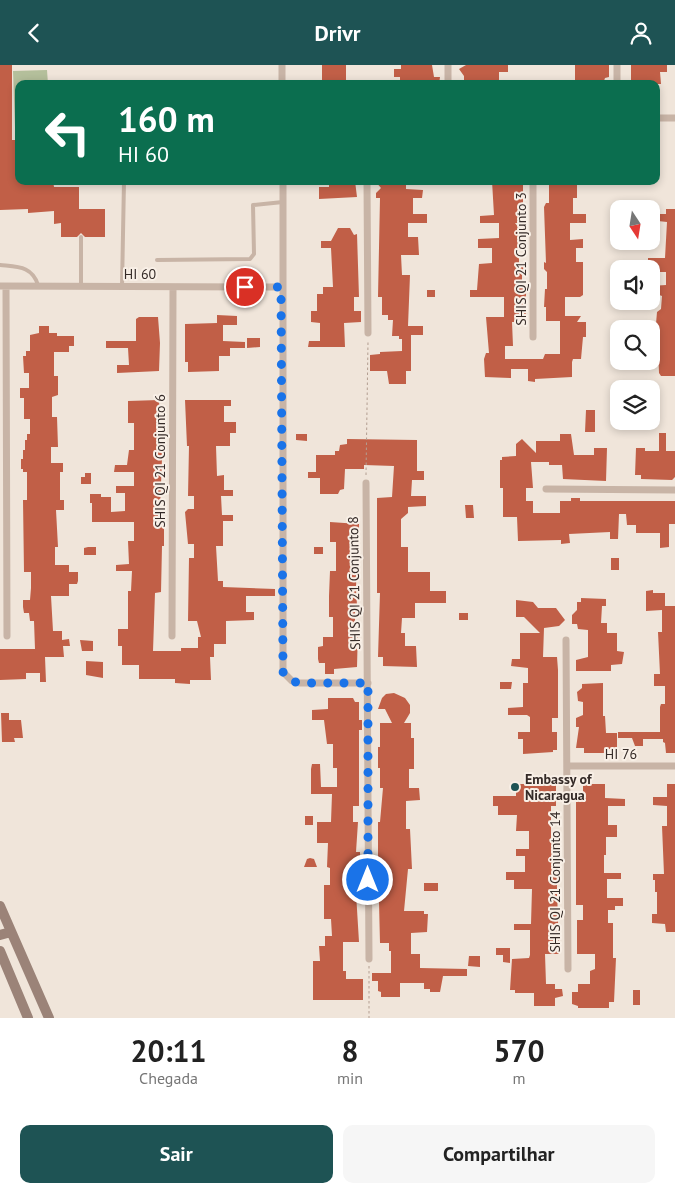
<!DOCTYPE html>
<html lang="pt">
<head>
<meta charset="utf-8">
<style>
	:root { --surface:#fff; --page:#f6f6f6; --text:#222; --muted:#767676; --accent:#1e5354 }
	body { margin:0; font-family:"PT Sans",sans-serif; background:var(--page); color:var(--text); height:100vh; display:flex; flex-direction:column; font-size:19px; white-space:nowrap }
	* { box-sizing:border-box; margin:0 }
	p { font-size:16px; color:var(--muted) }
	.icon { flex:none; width:28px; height:28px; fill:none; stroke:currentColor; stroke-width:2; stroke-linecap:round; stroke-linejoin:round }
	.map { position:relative; height:953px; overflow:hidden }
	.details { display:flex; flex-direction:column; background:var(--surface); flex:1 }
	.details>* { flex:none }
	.hud { position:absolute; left:15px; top:15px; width:645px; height:105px; border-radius:10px; box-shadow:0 2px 8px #0003; background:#0b6e4f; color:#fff; overflow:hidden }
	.needle { width:32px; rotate:168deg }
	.controls { position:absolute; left:610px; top:135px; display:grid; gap:10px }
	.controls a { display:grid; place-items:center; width:50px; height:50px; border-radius:10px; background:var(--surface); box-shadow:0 2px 8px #0003; font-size:25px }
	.pin { position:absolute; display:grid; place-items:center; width:42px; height:42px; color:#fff; margin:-21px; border:2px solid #fff; border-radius:50%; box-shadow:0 1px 5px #0007 }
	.me { position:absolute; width:55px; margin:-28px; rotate:0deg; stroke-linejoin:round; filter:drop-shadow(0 0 4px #0008) }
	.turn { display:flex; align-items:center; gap:18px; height:105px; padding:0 20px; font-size:22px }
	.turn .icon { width:65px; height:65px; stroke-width:2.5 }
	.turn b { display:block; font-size:35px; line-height:42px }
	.eta { display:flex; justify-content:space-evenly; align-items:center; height:85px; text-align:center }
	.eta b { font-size:30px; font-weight:600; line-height:35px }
	.button { display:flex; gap:10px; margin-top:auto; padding:10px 20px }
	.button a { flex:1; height:58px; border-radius:10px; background:var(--accent); color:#fff; font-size:20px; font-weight:600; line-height:58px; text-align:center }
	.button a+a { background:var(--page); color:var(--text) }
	header { display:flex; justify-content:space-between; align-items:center; height:65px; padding:0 20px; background:var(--accent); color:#fff; font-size:22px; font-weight:600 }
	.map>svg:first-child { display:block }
	.green { fill:#b4bf9b }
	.building { fill:#c15f47 }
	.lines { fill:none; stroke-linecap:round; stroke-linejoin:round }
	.path { stroke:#b39e91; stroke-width:1; stroke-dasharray:2.5 2.5; stroke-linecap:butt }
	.service { stroke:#c8b4a6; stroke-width:4 }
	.minor { stroke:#c8b4a6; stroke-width:7 }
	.secondary { stroke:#9b8378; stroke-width:10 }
	.route { stroke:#1a73e8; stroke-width:9; stroke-dasharray:0 16.2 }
	.poi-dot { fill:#1e5354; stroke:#f8efe6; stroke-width:2 }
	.labels { text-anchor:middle; stroke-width:4; stroke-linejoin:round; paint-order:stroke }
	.street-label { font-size:14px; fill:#342a27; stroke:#f8efe6 }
	.poi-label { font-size:14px; font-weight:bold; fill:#342a27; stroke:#f8efe6; text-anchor:start }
</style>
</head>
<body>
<header><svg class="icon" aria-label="back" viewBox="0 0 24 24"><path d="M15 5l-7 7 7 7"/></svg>Drivr<svg class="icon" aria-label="person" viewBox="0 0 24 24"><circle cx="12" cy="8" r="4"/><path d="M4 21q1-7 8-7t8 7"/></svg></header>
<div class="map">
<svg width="675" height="953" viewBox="0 0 675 953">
	<rect width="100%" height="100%" fill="#f0e5da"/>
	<path class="green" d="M47 5 48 19H19V62H15L13 6Z"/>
	<path class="building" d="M0 0H12V75H19V116H53L54 122H79V144H105V172H85L81 168 77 172H61V158L54 159V146L28 148V144L0 145Z
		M322 0H346V19H322Z
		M401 0H432L434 12H440L439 19 400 17V12H394V4H401Z
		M466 0H508V7H499V19H464V11L459 4Z
		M575 0H609V12L605 13 603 19H575Z
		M631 0H667V7H660L661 19H631Z
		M329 116H355L357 132 319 134V122H329Z
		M375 116H406V124L423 125 422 133H413V149H427V158H408V172H418L419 190H401L402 210H410L408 261H423V270H411V306H406V319H389L387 306H370V290L380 289V287L402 286V274H399V271H392L393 255H388V250H382V232H378L380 133H376V128L381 123Z
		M492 116H523V158H515L526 172 519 180V198H526V207H522V222H526V257H512L513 281H505V294H543L545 289H560V256H546V242H544L545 224H547V207L544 204V197L546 198 544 142 546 138H549V118L551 116H577V133H573V149H586V158H570V175L583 174V183H576V197H583V230L580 232H565V251H581L577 257H586V272H583L581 294H573L572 297V312L535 314V317L528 316V304H511V313L485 312 484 294 486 288H489L486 252H504V232H470V225H477L479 199 492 198V183H478V174L499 173V158H480V151L494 150Z
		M666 144H675V311H661L659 308 658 282H654L657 247 661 244 662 231 651 227V221L666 220V207H651V204H648V193H665L667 157 658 156V149H666Z
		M338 163H350L354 170 357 169 359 232H354V246H361V257L344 258 345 282H308L309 276H320V258L311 257V246H317V229H323V222H333L331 183H321V176H331Z
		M427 225H435V232H427Z
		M217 250 237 251V260H223V276L245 277V283H230V291H219V306L188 307V297H185V259L217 258Z
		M139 252H158L160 278 159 306 117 308V300H129L128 283H106V276H136V254Z
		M39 261H49V268H57V271H74V281H69V287H54V311H58V330L52 332V352H57L58 382H51V398H63V407H60V435H64V445H56L58 482H55V500H69V507H78V516L77 519H69V531H51L53 566H62V575L69 574 70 581H63L64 592H45L46 617H40V608H26V614L0 615V584H35L34 556H30L29 548H24L23 542V535H30L31 523V507H24L23 435H27V407H23V404H21V394H23V385H25V375H27V369H30V354H24V333H20V323H29V308H24L23 291H26V286H30V270L39 268Z
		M247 273H260V282L247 283Z
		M159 335 162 393 160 445 162 459H164V481H162L161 527 155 528 153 586H181V583H198V572H201L197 556H188L189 493H194V479H188L185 447 188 444H194V431H188L189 381H187L185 335H231V341H224V357H236V368H230V381H216L217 411 224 410V425H233V431H221L222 450H233V456H223V481H216L218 516H223V522L275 524V531H246V547H254V555L226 556V579H214V592H210L211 615H190V619L175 618V614H139V600H122V581H118V564H128V526H131L132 506H116V500L129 499 128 476H134V457H92V438H90V429H101V432H111V447L125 446V428H116V421H134V407H114L115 400H127L129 385H134V358H128V336Z
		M586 345H595V367H585Z
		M659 368H666V386H675V412L672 415 641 414V410H635L636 383H645V386H659Z
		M296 369H307V376L296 375Z
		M560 369H571L574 390H594V383H607L606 416 563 414 562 400H549V397H531L533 423H526V436H533V448H560V436H571V433H580V436H675V459H669V482L660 483V468H636V460H627L626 449H619L618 474H610V467L569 469 570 478 561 479V475L518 476 517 452H503V423H500V395H502V392L516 391V379L522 374 536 388V376H560Z
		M347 374 417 375V406H424V415H412L411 431H426V441L408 442V448L401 454V482H408V507H430V526H446V538H415V553H402L401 568H405V581H416L417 602 383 601V592H378L380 528H377V433L392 432 394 401 364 400V404H345L344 424 340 425 338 429H320V413H308V407H316V390H335V386H339L340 380 347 379Z
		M85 408H91V419H81V412H85Z
		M465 440H473L474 453H466Z
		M330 457 359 459 358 514H356L357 543 355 544V563H358L357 602 334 604V609H325V598H319L318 594V582L323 581V572H333V552H329V531L330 506H336V477H330Z
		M88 482H96V490H84V483Z
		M314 482H323V489H314Z
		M611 493H619V505H611Z
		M653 525V528H665V541H675V688H666L665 678 663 677V674H643V681H635L632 673H618V667H660V642L661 639H665V621H654V609H660L658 567H662V545L646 546V526Z
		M581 533 606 534V541H602L601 558H607V568H617V586L624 587 622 599 611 600V606H576V595L588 592V565L578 564 577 559H572V550L577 545V537H581Z
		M516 535 533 537 538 543H556L565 555 559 561 544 563 543 592H557L558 605V653H552V667H557V685H553V687L523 689V674H518V667H530V652L527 650H508V643L523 642V618H528V603L511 601 512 594H520V568H540L524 552H516Z
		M459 548H468V555H459Z
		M80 575 93 576V586H82Z
		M86 596 103 597V613L86 610Z
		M500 617H512L511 624H500Z
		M603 618V651H605L606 668H617V684H606V688H584V683H576L579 662H576V653L583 650V637L578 636 577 627 582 623V619Z
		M394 628 405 633 410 640V648L404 658H411V673H414V704H409V723H419L420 735 406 736V764H410L412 804H408L404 846H424V849H428L427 867 411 868V889H420V903L467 904V911H443L440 927H430V924H424V918H400V932H381V927L378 926V916H372V908H391V886H389V878H380L379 837H375V831H381V814H379L378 803V757H380L383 723H380V703H378V682H380V658H392L385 644H378L382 633 386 629Z
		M328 633H353L355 637H359V655H362V665H359V741H353V757H358L356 787H360V796H357L356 828 359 877H343V906H346V914H363V935H313V896H320L319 881H325V871H332L331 854H324V820H330V803L327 802 328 778H317V757H331L332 729H311V704L312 699H320L321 722H337V703H333V679H327L324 655H312V645L328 644Z
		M1 648H9V655H21L23 673H14L15 677H2Z
		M516 719H556V741H551V773H559L558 791H556L559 889H545L546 919H555V924H562L563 931 555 933V941H534V928H515V925H510L512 894 529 893 530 890V865H514V859H531L532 824H514V815H506V807H525V791H516V784H529V766H516L517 750H498V741H493V731H516Z
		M583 719H605V733L625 734V741H608V760H617V772H606V790H604V808H621V814H607V833H623V841H615V845H608V858H613V893H616L614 937H609V943H578V941L572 939V927H578V919H590V906L595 904V889H577V855H583V840H576V730L583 731Z
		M667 719H675V867H666L665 859 652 858V849H657V827H655V815H653V809H664L662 761H667V741L653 740V732H667Z
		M305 751H313V760H305Z
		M310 793 314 794 317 802H304L307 794Z
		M424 818H438V826H424Z
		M496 883H510V898L503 897V890H496Z
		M469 891H480V902L468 901Z
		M633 925H640V940H633Z"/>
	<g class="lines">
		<path class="path" d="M366 410 368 277
			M369 901V953"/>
		<path class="service" d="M81 172V222
			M157 195 250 194 254 189 253 140 283 137
			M0 200C18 202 32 201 38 220
			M122 222 124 116"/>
		<path class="minor" d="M282 0V19
			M448 0V19
			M617 0V19
			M656 53H675
			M283 116V607L292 616 299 618H368
			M367 116 368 268
			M533 116V272
			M0 221 281 222
			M6 223 7 571
			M366 418 369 894
			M546 424 675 425
			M172 571 173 222
			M566 575 568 904
			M567 701H675"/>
		<path class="secondary" d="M0 841 49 953
			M0 870 11 867
			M0 886 28 953"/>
	</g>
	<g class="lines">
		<path class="route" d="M245 222H281L283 607 292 616 299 618H368V815"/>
	</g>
	<circle class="poi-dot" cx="515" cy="722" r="5"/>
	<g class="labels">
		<g class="street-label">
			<text transform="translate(521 194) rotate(-90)" y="5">SHIS QI 21 Conjunto 3</text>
			<text x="140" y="214">HI 60</text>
			<text transform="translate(160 396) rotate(-90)" y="5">SHIS QI 21 Conjunto 6</text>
			<text transform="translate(354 518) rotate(-91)" y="5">SHIS QI 21 Conjunto 8</text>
			<text x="621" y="694">HI 76</text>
			<text transform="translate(555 817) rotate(-90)" y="5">SHIS QI 21 Conjunto 14</text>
		</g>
		<g class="poi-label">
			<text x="525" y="719">Embassy of<tspan x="525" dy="16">Nicaragua</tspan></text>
		</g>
	</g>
</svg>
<div class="controls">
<a><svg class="needle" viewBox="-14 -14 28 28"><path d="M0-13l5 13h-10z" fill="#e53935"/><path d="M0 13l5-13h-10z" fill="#767676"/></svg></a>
<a><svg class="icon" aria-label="sound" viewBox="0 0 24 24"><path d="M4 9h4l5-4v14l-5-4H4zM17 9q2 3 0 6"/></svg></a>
<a><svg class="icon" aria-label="search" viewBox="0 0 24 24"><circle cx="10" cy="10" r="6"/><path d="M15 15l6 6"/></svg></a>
<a><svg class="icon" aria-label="layers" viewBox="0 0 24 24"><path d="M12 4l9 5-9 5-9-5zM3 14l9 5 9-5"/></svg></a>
</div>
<div class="pin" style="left:245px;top:222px;background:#d93025"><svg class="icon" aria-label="arrive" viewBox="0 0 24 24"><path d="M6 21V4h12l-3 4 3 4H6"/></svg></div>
<svg class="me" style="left:368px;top:815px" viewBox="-20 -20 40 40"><circle r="17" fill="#1a73e8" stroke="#fff" stroke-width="3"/><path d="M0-11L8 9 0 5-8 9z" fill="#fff"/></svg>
<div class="hud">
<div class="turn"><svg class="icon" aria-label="left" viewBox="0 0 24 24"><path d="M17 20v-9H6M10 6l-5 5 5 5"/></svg><div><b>160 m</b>HI 60</div></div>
</div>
</div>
<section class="details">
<div class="eta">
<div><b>20:11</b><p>Chegada</p></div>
<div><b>8</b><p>min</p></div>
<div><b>570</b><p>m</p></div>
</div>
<div class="button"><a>Sair</a><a>Compartilhar</a></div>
</section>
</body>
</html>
